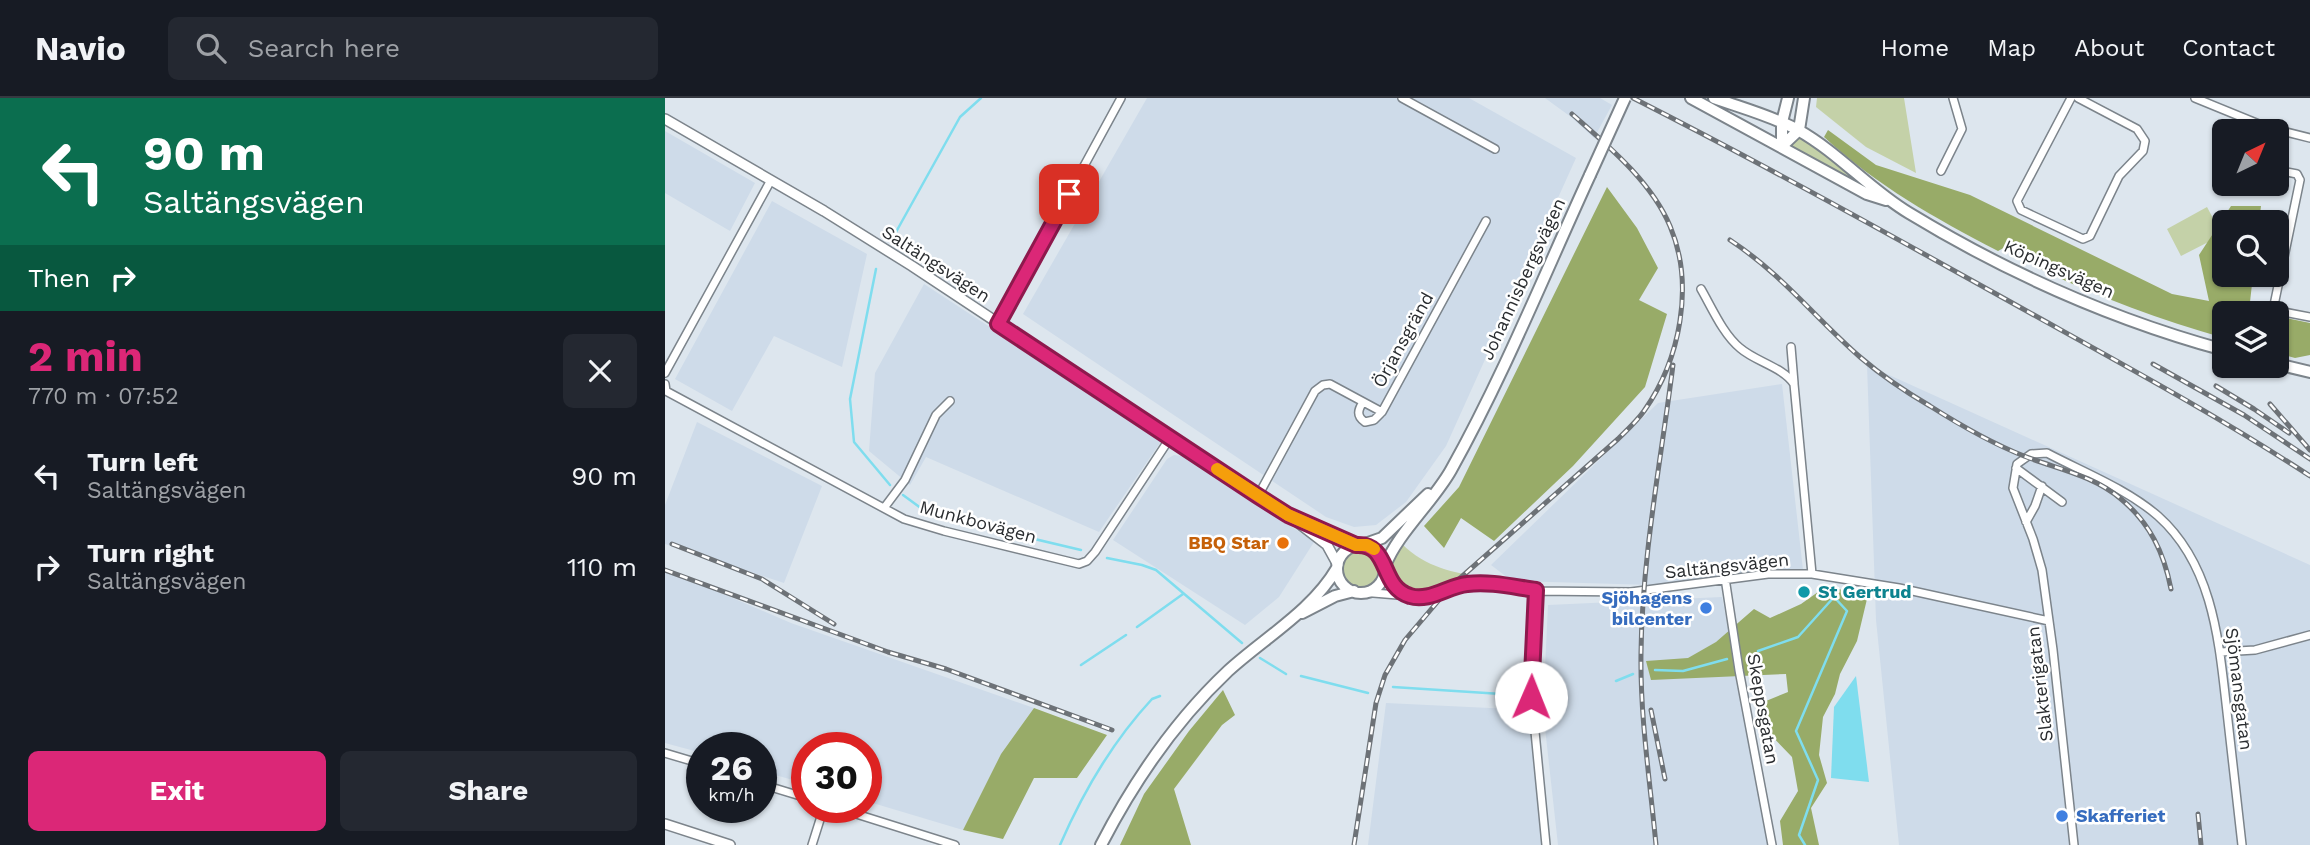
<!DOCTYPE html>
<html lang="en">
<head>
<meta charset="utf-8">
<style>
	:root { --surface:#171b24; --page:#242831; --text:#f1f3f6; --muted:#9ea1a6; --line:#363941; --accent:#db2777 }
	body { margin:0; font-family:"Work Sans",sans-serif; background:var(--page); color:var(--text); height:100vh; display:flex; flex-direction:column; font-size:26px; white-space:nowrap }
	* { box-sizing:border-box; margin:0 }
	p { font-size:23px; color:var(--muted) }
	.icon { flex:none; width:38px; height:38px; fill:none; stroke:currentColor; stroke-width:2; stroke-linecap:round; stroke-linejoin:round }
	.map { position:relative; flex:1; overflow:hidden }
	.panel { display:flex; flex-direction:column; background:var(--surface); width:665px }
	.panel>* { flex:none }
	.guide { background:#0b6e4f; color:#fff; overflow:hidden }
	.needle { width:46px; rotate:43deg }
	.buttons { position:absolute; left:1547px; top:21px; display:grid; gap:14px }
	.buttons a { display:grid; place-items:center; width:77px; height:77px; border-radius:10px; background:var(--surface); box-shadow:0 2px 5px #0004; font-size:35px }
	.speed { position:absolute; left:21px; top:634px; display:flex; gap:14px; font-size:35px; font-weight:700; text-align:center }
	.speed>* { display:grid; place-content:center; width:91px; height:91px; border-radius:50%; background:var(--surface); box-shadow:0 2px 5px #0004; line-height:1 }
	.speed small { font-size:18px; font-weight:400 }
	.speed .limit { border:10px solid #d22; background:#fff; color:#111 }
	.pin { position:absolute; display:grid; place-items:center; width:60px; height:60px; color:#fff; margin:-30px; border-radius:14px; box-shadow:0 4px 10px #0006 }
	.me { position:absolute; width:77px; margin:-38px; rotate:1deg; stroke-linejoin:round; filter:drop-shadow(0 0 5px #0008) }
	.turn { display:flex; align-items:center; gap:24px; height:147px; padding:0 28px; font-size:32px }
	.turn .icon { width:91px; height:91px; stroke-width:2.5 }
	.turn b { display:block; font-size:49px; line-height:60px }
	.then { display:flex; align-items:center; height:66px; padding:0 28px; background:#0003; gap:14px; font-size:26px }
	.round { display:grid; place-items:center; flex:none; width:74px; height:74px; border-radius:10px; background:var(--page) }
	.headline { display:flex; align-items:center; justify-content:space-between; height:119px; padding:0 28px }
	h1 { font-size:42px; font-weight:700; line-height:52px; color:var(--accent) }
	.button { display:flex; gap:14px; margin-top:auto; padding:14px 28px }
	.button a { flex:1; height:80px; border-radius:10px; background:var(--accent); color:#fff; font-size:28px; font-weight:700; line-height:80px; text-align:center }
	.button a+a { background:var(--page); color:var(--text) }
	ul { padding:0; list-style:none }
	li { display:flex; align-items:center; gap:21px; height:91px; padding:0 28px }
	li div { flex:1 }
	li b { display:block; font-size:26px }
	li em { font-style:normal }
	header { display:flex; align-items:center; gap:42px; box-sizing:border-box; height:98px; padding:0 35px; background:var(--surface); border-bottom:2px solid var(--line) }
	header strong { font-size:33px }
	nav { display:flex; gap:38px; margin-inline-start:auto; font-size:24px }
	.search { width:490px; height:63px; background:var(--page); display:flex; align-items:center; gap:18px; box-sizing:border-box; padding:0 24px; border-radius:10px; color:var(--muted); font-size:26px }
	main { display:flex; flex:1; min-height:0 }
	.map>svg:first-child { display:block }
	.built { fill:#cedbe9 }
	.green { fill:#c4d1a8 }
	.forest { fill:#98ab68 }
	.water { fill:#7fddee }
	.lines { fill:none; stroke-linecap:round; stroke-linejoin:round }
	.stream { stroke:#7fddee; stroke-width:2.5 }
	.minor-casing { stroke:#7c848b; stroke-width:10 }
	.tertiary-casing { stroke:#7c848b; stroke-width:12 }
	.secondary-casing { stroke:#7c848b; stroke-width:14 }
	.minor { stroke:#fff; stroke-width:7 }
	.tertiary { stroke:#fff; stroke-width:9 }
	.secondary { stroke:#fff; stroke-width:10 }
	.rail-casing { stroke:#6d7277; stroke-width:5 }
	.rail { stroke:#fff; stroke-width:2.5; stroke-dasharray:8; stroke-linecap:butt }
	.secondary-bridge-casing { stroke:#7c848b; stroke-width:14; stroke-linecap:butt }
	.secondary-bridge { stroke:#fff; stroke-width:10 }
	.route-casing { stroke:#8e194d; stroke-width:18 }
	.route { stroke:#db2777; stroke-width:12 }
	.slow { stroke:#f59e0b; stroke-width:12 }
	.food-dot { fill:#e8710a; stroke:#fff; stroke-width:2.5 }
	.culture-dot { fill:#0f9aa8; stroke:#fff; stroke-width:2.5 }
	.shop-dot { fill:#3f7fe0; stroke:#fff; stroke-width:2.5 }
	.labels { text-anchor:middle; stroke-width:5; stroke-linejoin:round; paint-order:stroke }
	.street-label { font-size:18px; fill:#2a2d30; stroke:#fff }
	.food-label { font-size:18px; font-weight:bold; fill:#c56008; stroke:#fff; text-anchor:end }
	.culture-label { font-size:18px; font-weight:bold; fill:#0d838f; stroke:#fff; text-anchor:start }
	.shop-label { font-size:18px; font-weight:bold; fill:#366cbe; stroke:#fff; text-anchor:end }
</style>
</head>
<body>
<header>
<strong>Navio</strong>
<div class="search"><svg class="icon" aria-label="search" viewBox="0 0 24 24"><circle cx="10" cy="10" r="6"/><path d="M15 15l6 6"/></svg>Search here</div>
<nav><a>Home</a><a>Map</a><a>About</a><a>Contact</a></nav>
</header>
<main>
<section class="panel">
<div class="guide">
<div class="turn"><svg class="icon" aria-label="left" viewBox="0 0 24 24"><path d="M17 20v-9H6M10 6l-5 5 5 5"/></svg><div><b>90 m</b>Saltängsvägen</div></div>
<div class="then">Then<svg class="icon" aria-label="right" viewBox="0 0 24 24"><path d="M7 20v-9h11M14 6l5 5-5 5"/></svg></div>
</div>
<div class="headline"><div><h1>2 min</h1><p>770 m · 07:52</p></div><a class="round"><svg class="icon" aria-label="close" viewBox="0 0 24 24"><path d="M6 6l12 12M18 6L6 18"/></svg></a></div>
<ul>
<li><svg class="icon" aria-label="left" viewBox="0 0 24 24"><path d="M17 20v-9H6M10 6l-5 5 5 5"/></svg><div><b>Turn left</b><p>Saltängsvägen</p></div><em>90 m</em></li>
<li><svg class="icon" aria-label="right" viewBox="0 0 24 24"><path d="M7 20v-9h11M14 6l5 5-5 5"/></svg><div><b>Turn right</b><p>Saltängsvägen</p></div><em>110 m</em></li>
</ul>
<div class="button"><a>Exit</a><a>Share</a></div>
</section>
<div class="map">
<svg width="1645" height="747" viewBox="0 0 1645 747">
	<rect width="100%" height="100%" fill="#dde6ee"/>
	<path class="built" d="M482 0H804L911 60 781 348 741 404 711 427 689 429 661 419 358 216Z
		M880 0H935L947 7 929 40 906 19Z
		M0 33 90 85 65 133 0 95Z
		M107 103 202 156 177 269 109 238 67 313 10 281Z
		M259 186 497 342 434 434 261 359 245 387 204 353 210 275Z
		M1202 267 1645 467V747H1234L1211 522Z
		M1117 286 1138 472 987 487 847 483 826 467 993 305Z
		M32 324 157 388 119 485 0 446V407Z
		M509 357 524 359 649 444 614 499 580 527 448 442 502 361Z
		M0 471 126 525 369 610 336 656 298 732 201 703V649H142V686L96 673V649H37V655L0 645Z
		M1057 499 1104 747H893L878 612 883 507Z
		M721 605 865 612 879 747H703Z"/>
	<path class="green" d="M1152 0H1239L1251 75 1201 49 1151 9Z
		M1136 38 1144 42 1208 94 1130 51 1127 47Z
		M1542 109 1557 137 1516 158 1502 131Z
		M737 446C761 470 788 474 819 480 810 480 801 480 792 482 770 486 741 507 728 476 723 464 730 456 737 446Z
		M678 472a18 18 0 1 1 36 0a18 18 0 1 1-36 0Z"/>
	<path class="forest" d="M1163 32 1211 67 1305 97 1507 196 1544 203 1534 157 1566 108H1596L1594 124H1559V177H1588L1584 213 1596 215H1559V240C1496 222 1436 200 1377 172L1371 160 1344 147 1333 153C1268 119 1214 89 1159 39Z
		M942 89 972 130 993 170 974 202 1002 216 980 289 908 368 829 443 796 420 779 450 759 428 794 389Z
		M1612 218 1645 225V257L1630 260 1612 255Z
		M1163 487 1202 501 1192 543 1175 576 1170 596 1158 619 1154 657 1162 685 1146 710 1154 747H1118L1115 723 1133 693 1127 659 1101 632V603L1123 594 1121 576 986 582 981 563 1023 560 1051 544 1089 511 1105 520 1136 506Z
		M558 592 570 617 557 627 509 691 526 747H455L479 696 524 633Z
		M369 610 442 637 412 680H369L338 741 298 732 336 656Z"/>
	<path class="water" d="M1191 578 1204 684 1166 680 1169 609Z"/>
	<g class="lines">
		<path class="stream" d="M231 134 295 19 316 0
			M211 171 185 301 189 344 225 387
			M238 397 264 416 416 452
			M442 460 477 467 491 472 577 545
			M472 529 518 496
			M1093 553 1133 539 1169 499 1182 513 1131 633 1153 682 1134 737 1140 747
			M595 560 621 576
			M416 567 461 537
			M990 572 1018 573 1062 561
			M636 578 703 595
			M951 583 968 576
			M728 589 852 597
			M395 747C418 694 448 643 487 601L495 598"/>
		<defs>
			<path id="minor" d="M737 0 830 51
				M1406 0 1352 103 1356 112 1418 141 1425 138 1454 78 1478 53 1480 43 1472 31 1413 0
				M1530 0 1601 29 1645 40
				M1612 72 1632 76 1635 82
				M1276 73 1297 31 1288 0
				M1635 82 1608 212 1645 219
				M1036 191C1047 210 1058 236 1075 250 1091 264 1118 269 1129 286L1147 476
				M333 226 456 0
				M1126 249 1129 285
				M0 275 106 82
				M0 286 1 293 239 421 279 433 414 466 422 463 430 454 505 340
				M698 304C693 312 691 318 700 324L709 322 717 314
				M1351 370 1397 404
				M593 398 650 293 658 287 665 286 717 314 821 123
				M219 410 240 382 271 317 285 303
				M1361 424 1370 408 1377 388
				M720 472 725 483 742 497
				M1060 480 1074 572 1107 747
				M871 493 865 582 881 747
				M696 494 757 499 793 487 814 485 871 493 966 494 1103 476H1147L1234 490 1384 523
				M1556 554 1590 552 1645 537
				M0 655 37 666
				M96 686 142 700
				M169 709 290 747
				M147 747 159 709
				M1409 747 1388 552 1377 472 1368 441 1348 390 1352 366 1366 356 1382 355C1418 374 1462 391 1493 418 1549 468 1554 545 1562 614 1567 659 1572 703 1577 747"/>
			<path id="tertiary" d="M0 21 159 113 247 168 623 417 662 447 673 467
				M638 424 691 447
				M0 726 65 747"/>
			<path id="secondary" d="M1026 0 1202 96 1221 102
				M1049 0C1077 10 1107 18 1133 32 1174 55 1204 91 1244 115 1341 174 1449 222 1559 252
				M1117 48 1134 32 1139 0
				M1117 48V24L1123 0
				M1612 266 1645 274
				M697 447 717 440 763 396
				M672 471a24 24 0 1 1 48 0a24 24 0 1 1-48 0Z
				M720 468C732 436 768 404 786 372 839 277 880 175 925 77
				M637 515 670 498 689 493
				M436 747C469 683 510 623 563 573 599 540 647 513 672 470"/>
		</defs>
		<use href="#minor" class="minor-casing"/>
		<use href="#tertiary" class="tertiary-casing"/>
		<use href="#secondary" class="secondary-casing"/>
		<use href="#minor" class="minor"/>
		<use href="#tertiary" class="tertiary"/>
		<use href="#secondary" class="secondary"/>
		<defs>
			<path id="rail" d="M968 0C1094 64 1218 133 1342 202 1444 259 1547 314 1645 378
				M1065 142C1118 177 1149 219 1195 259 1216 277 1241 294 1265 308 1295 327 1326 345 1359 358 1392 371 1428 377 1456 401 1485 425 1499 455 1506 491
				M1488 266 1579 317 1645 361
				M1551 288 1589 311 1624 335
				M1605 306 1645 352
				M7 446 97 481 169 526
				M0 472 223 554 281 571 447 632
				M986 612 1000 681
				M1533 716 1536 747
				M689 747 711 605 720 577 740 542 785 489 953 341C962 332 972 323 979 313 1015 262 1030 187 1005 128 986 83 942 47 907 16
				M991 747C985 683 975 619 976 555 977 459 996 362 1008 267"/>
		</defs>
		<use href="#rail" class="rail-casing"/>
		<use href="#rail" class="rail"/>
		<defs>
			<path id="secondary-bridge" d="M925 77 960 0"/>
		</defs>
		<use href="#secondary-bridge" class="secondary-bridge-casing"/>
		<use href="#secondary-bridge" class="secondary-bridge"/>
	</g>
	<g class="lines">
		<defs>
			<path id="route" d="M404 96 333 226 593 398 623 417 691 447C726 445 714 489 745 498 764 504 783 488 802 486 825 483 849 489 871 492L866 599"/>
		</defs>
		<use href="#route" class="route-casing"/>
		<use href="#route" class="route"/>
		<path class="slow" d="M552 371 623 417 691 447H702L709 451"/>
	</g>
	<circle class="food-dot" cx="618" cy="445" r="7"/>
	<circle class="culture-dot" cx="1139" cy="494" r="7"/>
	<g class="shop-dot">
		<circle cx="1041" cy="510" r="7"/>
		<circle cx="1397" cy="718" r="7"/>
	</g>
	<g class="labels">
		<g class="street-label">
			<text transform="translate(271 166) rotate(33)" y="6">Saltängsvägen</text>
			<text transform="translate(1394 171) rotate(24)" y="6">Köpingsvägen</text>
			<text transform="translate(858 181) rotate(-65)" y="6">Johannisbergsvägen</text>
			<text transform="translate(738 242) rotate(-61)" y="6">Örjansgränd</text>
			<text transform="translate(313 424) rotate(15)" y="6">Munkbovägen</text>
			<text transform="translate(1062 468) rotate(-6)" y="6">Saltängsvägen</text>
			<text transform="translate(1375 586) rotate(-97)" y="6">Slakterigatan</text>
			<text transform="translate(1574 591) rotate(83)" y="6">Sjömansgatan</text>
			<text transform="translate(1098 611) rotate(80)" y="6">Skeppsgatan</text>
		</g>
		<g class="food-label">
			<text x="604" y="451">BBQ Star</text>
		</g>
		<g class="culture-label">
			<text x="1153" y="500">St Gertrud</text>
		</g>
		<g class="shop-label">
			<text x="1027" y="506">Sjöhagens<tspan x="1027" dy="21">bilcenter</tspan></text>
			<text x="1411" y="724" text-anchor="start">Skafferiet</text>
		</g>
	</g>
</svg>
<div class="buttons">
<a><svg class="needle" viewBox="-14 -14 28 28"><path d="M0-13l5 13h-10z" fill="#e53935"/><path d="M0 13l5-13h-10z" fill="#9ea1a6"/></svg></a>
<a><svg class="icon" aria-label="search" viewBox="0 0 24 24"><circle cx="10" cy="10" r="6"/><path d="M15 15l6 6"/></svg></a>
<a><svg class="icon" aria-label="layers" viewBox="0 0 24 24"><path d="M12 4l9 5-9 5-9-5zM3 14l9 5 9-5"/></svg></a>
</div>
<div class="speed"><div>26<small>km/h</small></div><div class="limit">30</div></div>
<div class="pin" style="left:404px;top:96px;background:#d93025"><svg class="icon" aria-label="arrive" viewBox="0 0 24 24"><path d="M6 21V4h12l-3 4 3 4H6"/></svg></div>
<svg class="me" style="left:866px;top:599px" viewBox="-20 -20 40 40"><circle r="19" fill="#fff"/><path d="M0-13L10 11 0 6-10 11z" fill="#db2777"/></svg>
</div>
</main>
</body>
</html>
